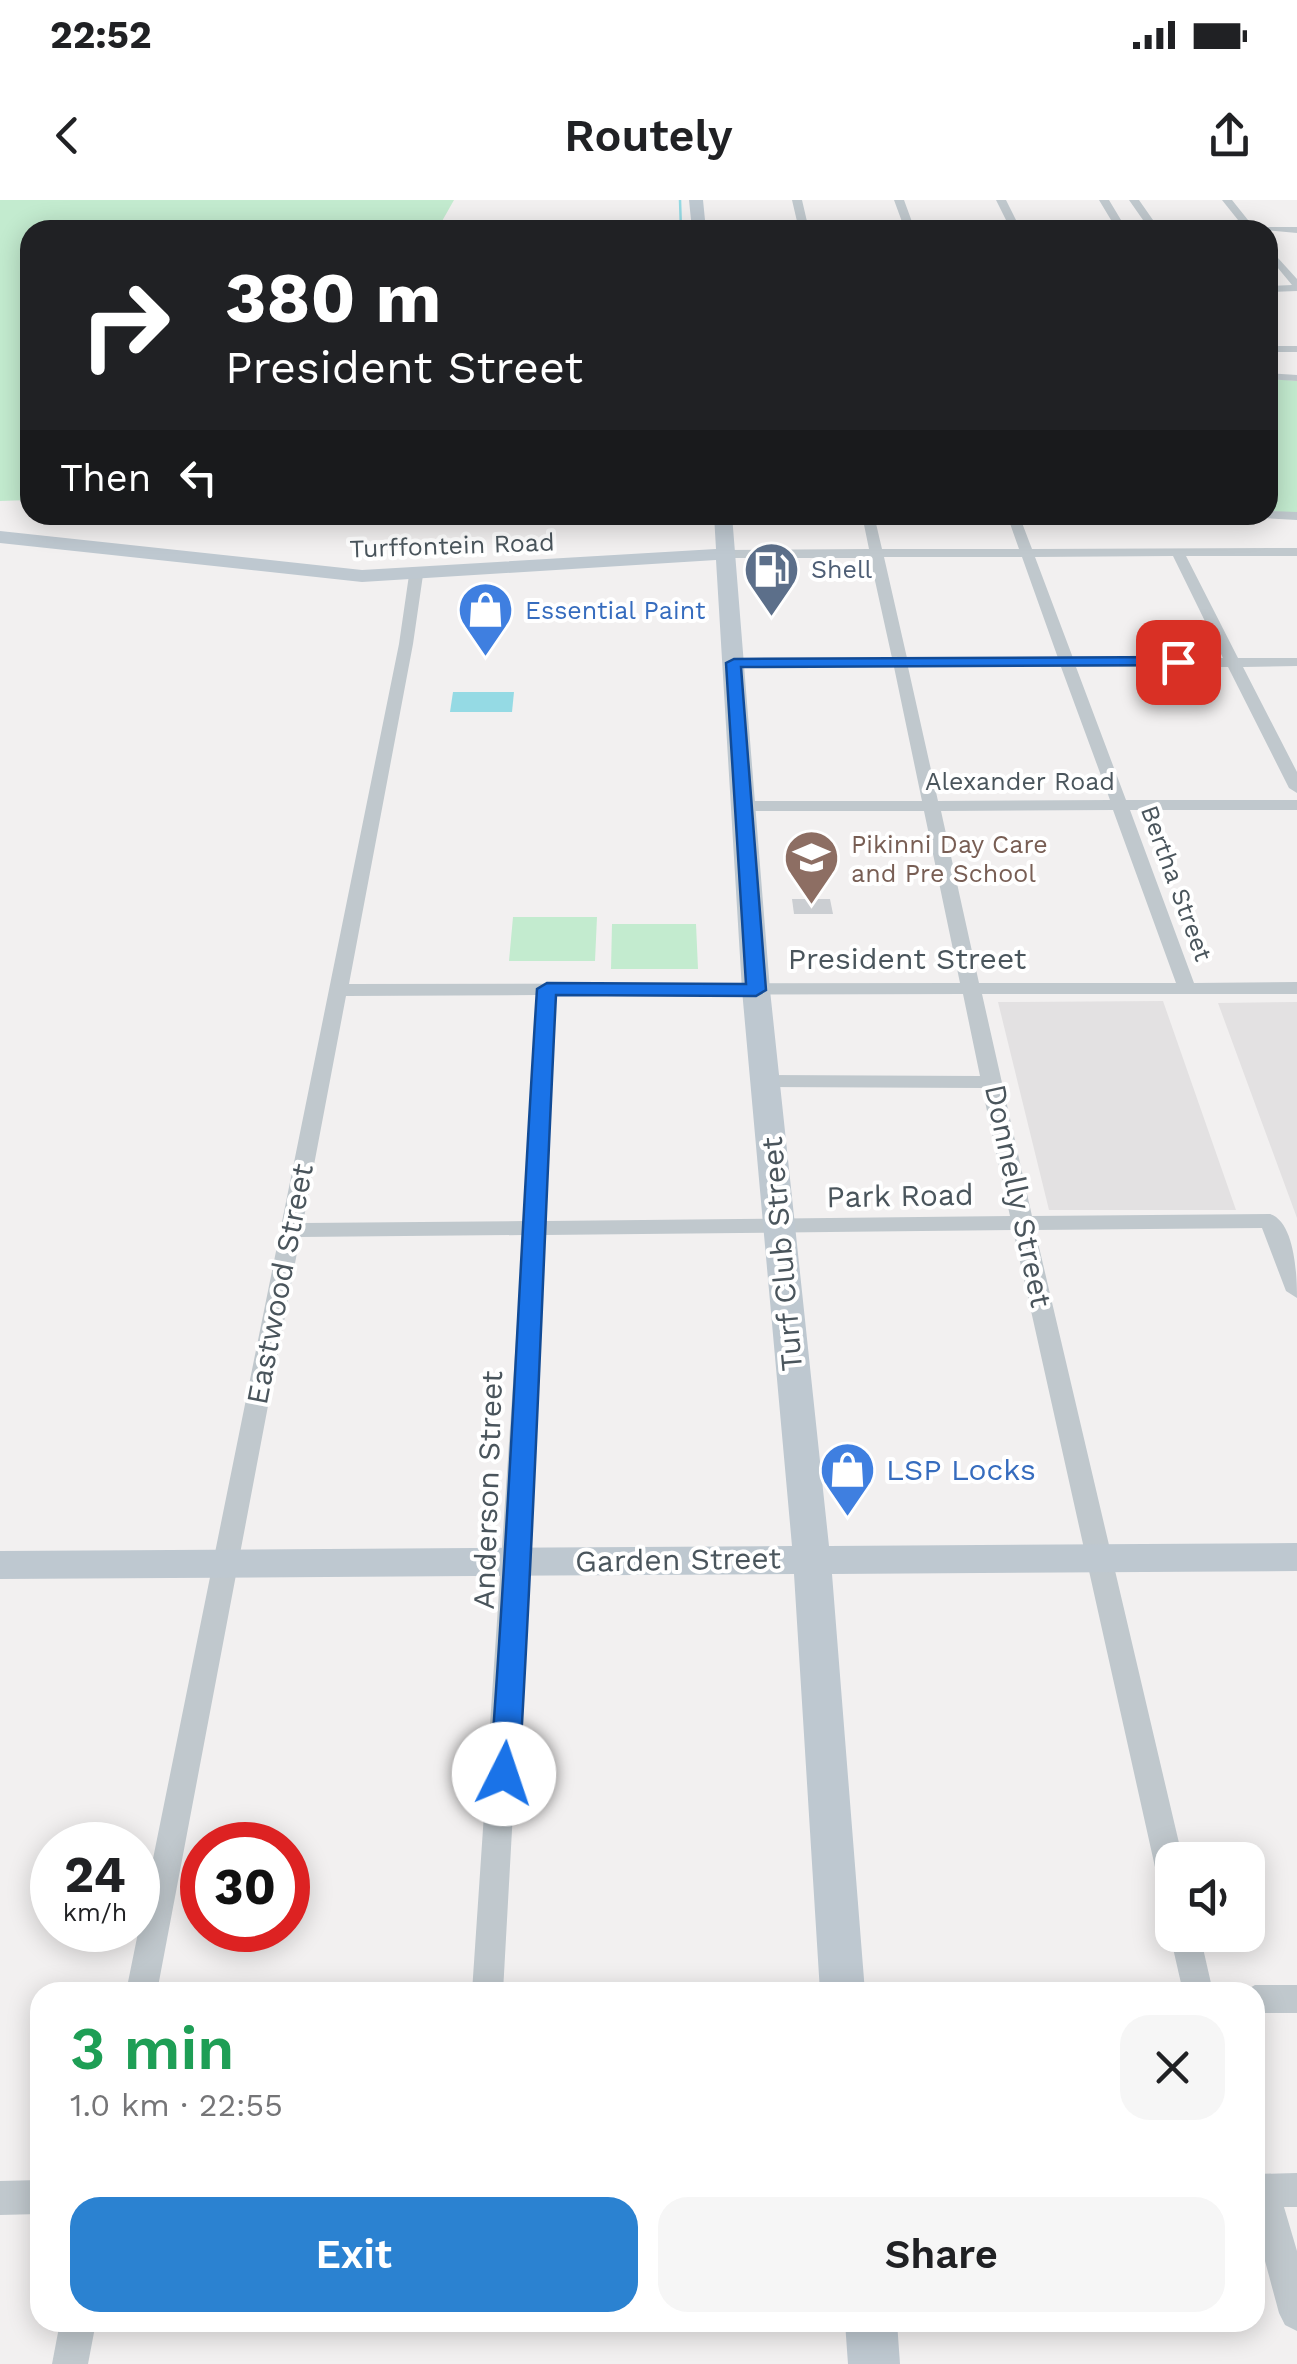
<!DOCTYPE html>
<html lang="en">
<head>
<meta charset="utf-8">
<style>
	:root { --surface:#fff; --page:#f6f6f6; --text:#202124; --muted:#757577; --accent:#2b82d1 }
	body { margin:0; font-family:"Work Sans",sans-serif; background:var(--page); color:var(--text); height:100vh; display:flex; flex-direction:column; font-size:38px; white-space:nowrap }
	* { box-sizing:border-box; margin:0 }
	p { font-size:32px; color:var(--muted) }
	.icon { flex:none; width:55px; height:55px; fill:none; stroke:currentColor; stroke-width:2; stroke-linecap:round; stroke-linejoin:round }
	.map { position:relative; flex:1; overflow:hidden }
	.panel { position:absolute; left:30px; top:1782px; width:1235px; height:350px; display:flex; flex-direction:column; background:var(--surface); border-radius:30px; box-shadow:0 5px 25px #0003 }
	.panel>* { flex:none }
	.banner { position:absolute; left:20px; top:20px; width:1258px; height:305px; border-radius:30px; box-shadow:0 5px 25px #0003; background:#202124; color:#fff; overflow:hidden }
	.controls { position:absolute; left:1155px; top:1642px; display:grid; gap:20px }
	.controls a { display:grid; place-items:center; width:110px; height:110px; border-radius:20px; background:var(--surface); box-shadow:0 5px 25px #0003; font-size:50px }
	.speed { position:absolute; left:30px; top:1622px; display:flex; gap:20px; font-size:50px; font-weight:700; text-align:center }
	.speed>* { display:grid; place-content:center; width:130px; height:130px; border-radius:50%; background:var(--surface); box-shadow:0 5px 25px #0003; line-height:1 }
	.speed small { font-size:25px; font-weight:400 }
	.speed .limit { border:15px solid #d22; background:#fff; color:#111 }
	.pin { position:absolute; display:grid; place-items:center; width:85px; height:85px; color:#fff; margin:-42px; border-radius:20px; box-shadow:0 5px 15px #0006 }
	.me { position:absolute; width:110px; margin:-55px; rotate:4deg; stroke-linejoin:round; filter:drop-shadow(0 0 8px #0008) }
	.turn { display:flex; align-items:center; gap:35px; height:210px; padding:0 40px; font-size:45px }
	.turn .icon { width:130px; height:130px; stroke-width:2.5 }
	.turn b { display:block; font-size:70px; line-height:85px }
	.then { display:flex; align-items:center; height:95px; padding:0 40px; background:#0003; gap:20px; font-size:38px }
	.round { display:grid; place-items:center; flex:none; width:105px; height:105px; border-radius:30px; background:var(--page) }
	.summary { display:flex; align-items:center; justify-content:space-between; height:170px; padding:0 40px }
	h1 { font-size:60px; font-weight:600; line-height:75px; color:#1e9e55 }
	.button { display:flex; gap:20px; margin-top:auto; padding:20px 40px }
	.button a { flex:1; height:115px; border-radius:30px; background:var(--accent); color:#fff; font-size:40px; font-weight:600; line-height:115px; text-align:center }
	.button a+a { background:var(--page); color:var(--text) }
	.status { display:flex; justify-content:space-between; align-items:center; height:70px; padding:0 50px; background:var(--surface); direction:ltr }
	.status svg { height:28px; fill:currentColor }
	header { display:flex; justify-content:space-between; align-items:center; height:130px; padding:0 40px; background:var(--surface); font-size:45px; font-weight:600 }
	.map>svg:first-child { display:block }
	.education { fill:#e3e1e2 }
	.green { fill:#c3ebcf }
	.water { fill:#95dae4 }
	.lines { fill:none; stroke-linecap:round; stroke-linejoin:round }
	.stream { stroke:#95dae4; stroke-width:2.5 }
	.building { fill:#cbced2 }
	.street { fill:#c0c8cd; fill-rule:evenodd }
	.secondary { fill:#bec8d0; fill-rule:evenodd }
	.route { fill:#1a73e8; stroke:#114b97; stroke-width:2.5 }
	.labels { text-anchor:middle; stroke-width:8; stroke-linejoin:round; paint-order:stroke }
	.far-street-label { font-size:25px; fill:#4a555c; stroke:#fff }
	.far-service-label { font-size:25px; fill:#4e5e75; stroke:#fff; text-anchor:start }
	.far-shop-label { font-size:25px; fill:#366cbe; stroke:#fff; text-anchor:start }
	.far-education-label { font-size:25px; fill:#785e54; stroke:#fff; text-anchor:start }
	.street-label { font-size:30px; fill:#4a555c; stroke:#fff }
	.shop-label { font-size:30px; fill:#366cbe; stroke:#fff; text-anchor:start }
</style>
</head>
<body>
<div class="status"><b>22:52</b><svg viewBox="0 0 49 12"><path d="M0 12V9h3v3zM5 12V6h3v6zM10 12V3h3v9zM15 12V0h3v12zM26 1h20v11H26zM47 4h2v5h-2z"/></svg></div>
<header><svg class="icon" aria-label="back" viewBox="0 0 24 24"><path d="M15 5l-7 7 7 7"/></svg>Routely<svg class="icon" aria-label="share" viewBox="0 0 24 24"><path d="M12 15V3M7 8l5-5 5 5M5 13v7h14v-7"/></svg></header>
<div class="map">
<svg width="1297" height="2164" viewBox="0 0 1297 2164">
	<rect width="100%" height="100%" fill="#f2f0f0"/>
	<path class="education" d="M1163 801 1236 1010H1049L998 802Z
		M1297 802V1018L1218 803Z"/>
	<path class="green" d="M0 0H454L437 30H30V300L0 301Z
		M1268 178 1297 181V313L1268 311Z
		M513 717H597L595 761H509Z
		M612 724H696L698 769H611Z"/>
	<path class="water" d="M453 492H514L512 512H450Z"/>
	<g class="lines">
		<path class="stream" d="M680 0 681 30"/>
	</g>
	<path class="building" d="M792 699H830L833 714H794Z"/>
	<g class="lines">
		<path class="street" d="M792 0H802L809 30H799Z
			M894 0H904L915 30H905Z
			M996 0H1006L1021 30H1011Z
			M1099 0H1109L1127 30H1117Z
			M1129 0H1139L1160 30H1150Z
			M1222 0H1232L1256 30H1246Z
			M1268 27H1297V33L1263 30Z
			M1268 47 1297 79V91L1268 92V86L1292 85 1268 56Z
			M1268 146H1297V152H1268Z
			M1268 173 1297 175V181L1268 179Z
			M1268 311 1297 312V320L1263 318 1262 315H1268Z
			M862 315H874L882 349H1019L1007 315H1019L1032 349 1297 348V356H1186L1238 458H1297V466L1243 467 1297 572V593L1289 588 1228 467H1076L1126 600H1297V610H1130L1194 783 1297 782V794H982L1032 1016 1270 1014C1295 1022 1297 1076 1297 1098L1286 1091 1262 1028 1035 1030 1183 1660H1172V1689L1161 1685 1157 1676 1013 1030 545 1035 503 1792H472L523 1035 300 1037 157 1792H126L399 444 409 375 416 371 423 375 413 444 349 784 960 783 924 611H743L735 606 743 601H922L894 467H734L727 463 734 459 892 458 870 358H727L720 354 727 350 869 349ZM1173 356 1223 458H1073L1035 357ZM884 357H1022L1058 458H907ZM908 467H1061L1110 600 938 601ZM1113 610 1176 783H979L941 611ZM963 794 980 876 766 875 756 881 766 887 982 888 1010 1016 546 1021 556 795ZM537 795 524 1021 303 1023 346 796Z
			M1172 1729V1735H1200L1213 1792H1183L1170 1735Z
			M1255 1785H1297V1813H1255V1792H1242Z
			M1297 1973V2007H1284L1297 2051V2131L1285 2125 1279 2113 1255 2024V1974Z
			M40 1980V2014L0 2015V1981Z
			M60 2122H96L88 2164H52Z"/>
		<path class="secondary" d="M689 0H703L706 30H692Z
			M714 315H732L770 790 829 1346 1297 1343V1371L832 1374 865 1792H820L794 1374 0 1379V1351L792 1346 742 790 716 360 362 382 0 343V331L362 370 716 349Z
			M845 2122H897L900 2164H848Z"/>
	</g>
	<path class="route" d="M1178 457 1185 462 1183 465 741 467 766 790 756 796 556 795C543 1055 535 1315 519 1574L514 1583 504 1587 494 1583 490 1574C510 1313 520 1051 537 789L547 783 746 784 726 463 734 459Z"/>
	<defs>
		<symbol id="fuel-pin" viewBox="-11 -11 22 30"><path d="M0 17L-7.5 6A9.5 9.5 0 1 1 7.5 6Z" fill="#5c6f8a" stroke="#fff"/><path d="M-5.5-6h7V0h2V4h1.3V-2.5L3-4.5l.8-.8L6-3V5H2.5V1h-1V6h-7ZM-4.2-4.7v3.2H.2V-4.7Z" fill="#fff"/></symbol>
		<symbol id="shop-pin" viewBox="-11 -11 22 30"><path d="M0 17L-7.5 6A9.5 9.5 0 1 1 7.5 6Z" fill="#3f7fe0" stroke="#fff"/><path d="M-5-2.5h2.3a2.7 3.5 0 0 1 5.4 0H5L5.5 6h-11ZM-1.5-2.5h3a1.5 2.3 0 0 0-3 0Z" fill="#fff"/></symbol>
		<symbol id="school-pin" viewBox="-11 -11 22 30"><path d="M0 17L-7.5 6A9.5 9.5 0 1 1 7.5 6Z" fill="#8d6e63" stroke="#fff"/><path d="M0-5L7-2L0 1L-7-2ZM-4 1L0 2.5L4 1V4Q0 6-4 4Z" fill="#fff"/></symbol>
	</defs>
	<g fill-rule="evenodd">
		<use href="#fuel-pin" x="740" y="338" width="63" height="86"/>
		<use href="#shop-pin" x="454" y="378" width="63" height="86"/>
		<use href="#school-pin" x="780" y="626" width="63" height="86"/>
		<use href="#shop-pin" x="816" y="1238" width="63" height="86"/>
	</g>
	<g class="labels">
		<g class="far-street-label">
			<text transform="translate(452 345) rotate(-2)" y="9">Turffontein Road</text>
			<text x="1020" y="590">Alexander Road</text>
			<text transform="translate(1177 683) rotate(70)" y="9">Bertha Street</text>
		</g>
		<g class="far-service-label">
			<text x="811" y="378">Shell</text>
		</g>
		<g class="far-shop-label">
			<text x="525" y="419">Essential Paint</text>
		</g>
		<g class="far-education-label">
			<text x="851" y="653">Pikinni Day Care<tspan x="851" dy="29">and Pre School</tspan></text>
		</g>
		<g class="street-label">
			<text x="907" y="769">President Street</text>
			<text transform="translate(900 996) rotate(-1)" y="10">Park Road</text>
			<text transform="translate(1018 996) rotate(78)" y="10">Donnelly Street</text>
			<text transform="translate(782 1054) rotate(-95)" y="10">Turf Club Street</text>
			<text transform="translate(280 1084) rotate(-79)" y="10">Eastwood Street</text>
			<text transform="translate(488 1290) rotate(-88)" y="10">Anderson Street</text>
			<text transform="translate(678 1360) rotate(-1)" y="10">Garden Street</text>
		</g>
		<g class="shop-label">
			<text x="886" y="1280">LSP Locks</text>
		</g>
	</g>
</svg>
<div class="controls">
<a><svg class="icon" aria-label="sound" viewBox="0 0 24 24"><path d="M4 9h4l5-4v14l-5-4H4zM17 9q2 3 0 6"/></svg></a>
</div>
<div class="speed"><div>24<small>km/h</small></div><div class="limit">30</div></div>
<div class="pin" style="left:1178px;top:462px;background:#d93025"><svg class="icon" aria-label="arrive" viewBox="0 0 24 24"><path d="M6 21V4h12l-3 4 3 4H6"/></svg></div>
<svg class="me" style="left:504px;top:1574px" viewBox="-20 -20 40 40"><circle r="19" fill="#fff"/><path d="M0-13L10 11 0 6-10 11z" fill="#1a73e8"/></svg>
<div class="banner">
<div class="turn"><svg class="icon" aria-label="right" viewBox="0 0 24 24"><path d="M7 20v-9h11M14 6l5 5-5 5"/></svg><div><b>380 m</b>President Street</div></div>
<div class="then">Then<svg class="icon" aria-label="left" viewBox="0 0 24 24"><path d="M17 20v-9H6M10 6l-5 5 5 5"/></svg></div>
</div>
<section class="panel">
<div class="summary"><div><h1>3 min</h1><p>1.0 km · 22:55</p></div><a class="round"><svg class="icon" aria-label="close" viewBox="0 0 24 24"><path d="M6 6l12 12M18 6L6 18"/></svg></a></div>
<div class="button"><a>Exit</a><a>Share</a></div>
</section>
</div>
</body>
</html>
